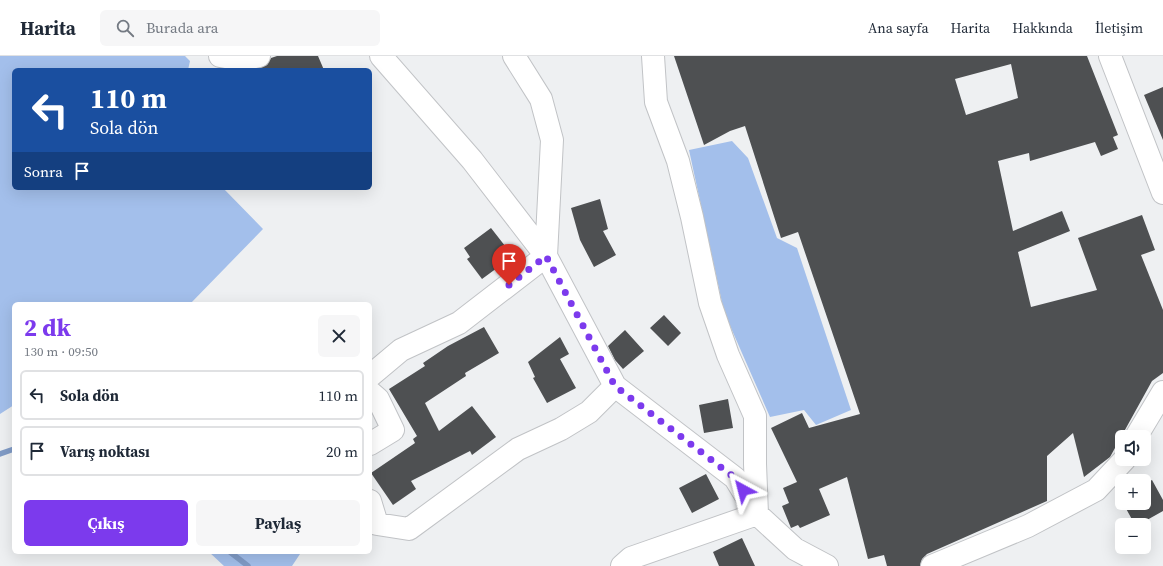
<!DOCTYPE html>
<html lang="tr">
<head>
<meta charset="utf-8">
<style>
	:root { --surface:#fff; --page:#f6f6f7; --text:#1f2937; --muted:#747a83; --line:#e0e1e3; --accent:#7c3aed }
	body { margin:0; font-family:"Source Serif 4",serif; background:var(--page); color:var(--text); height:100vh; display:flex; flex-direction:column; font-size:15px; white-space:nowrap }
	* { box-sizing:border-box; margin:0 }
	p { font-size:13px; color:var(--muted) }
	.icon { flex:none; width:22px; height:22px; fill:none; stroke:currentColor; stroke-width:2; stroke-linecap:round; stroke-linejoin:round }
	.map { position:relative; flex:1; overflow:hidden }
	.panel { position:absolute; left:12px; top:246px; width:360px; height:252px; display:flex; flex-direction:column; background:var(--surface); border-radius:6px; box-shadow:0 4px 16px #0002 }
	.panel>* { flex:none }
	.top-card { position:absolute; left:12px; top:12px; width:360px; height:122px; border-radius:6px; box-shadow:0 4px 16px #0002; background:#1a4fa0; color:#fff; overflow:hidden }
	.tools { position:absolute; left:1115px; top:374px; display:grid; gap:8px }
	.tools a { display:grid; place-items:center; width:36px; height:36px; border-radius:6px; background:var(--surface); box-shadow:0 4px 16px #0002; font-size:20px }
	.pin { position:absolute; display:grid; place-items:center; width:34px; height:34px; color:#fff; margin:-41px -17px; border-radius:50% 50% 50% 0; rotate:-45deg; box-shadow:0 0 4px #0007 }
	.pin .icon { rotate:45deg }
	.me { position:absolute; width:44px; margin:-22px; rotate:322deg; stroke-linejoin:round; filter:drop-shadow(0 0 3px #0008) }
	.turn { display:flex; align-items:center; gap:14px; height:84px; padding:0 12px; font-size:18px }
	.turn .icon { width:52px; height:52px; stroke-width:2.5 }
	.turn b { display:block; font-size:28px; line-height:34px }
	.then { display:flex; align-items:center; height:38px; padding:0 12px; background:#0003; gap:8px; font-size:15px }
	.round { display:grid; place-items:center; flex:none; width:42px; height:42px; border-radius:6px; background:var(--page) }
	.summary { display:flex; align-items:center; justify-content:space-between; height:68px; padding:0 12px }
	h1 { font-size:24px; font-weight:700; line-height:30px; color:var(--accent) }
	.cta { display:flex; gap:8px; margin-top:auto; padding:8px 12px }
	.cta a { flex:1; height:46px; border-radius:6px; background:var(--accent); color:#fff; font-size:16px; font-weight:700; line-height:46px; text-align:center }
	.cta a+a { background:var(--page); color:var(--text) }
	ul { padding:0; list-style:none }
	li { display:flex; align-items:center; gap:12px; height:50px; margin:0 8px 6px; padding:0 4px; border:2px solid var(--line); border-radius:6px }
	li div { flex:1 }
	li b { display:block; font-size:15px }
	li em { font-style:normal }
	header { display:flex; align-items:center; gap:24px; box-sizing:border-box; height:56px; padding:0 20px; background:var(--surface); border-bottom:1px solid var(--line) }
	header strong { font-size:19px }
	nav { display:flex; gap:22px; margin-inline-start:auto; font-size:14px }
	.search { width:280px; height:36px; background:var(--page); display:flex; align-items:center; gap:10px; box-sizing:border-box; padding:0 14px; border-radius:6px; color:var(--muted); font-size:15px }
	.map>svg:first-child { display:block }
	.forest { fill:#a3bfeb }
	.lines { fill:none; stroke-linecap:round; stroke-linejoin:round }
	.stream { stroke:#809bc6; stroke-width:5.5 }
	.building { fill:#4e5052; fill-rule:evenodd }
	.minor-casing { stroke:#c1c3c6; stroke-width:24 }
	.minor { stroke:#fff; stroke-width:22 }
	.route { stroke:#7c3aed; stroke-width:7; stroke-dasharray:0 12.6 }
</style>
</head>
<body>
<header>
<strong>Harita</strong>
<div class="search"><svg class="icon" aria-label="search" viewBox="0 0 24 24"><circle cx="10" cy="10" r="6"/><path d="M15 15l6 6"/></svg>Burada ara</div>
<nav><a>Ana sayfa</a><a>Harita</a><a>Hakkında</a><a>İletişim</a></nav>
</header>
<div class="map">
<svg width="1163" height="510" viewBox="0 0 1163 510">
	<rect width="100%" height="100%" fill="#eef0f2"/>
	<path class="forest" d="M0 0H185L190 5 188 14H14V132H223L263 173 190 248H14V349L0 358Z
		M732 85 748 102 777 182 797 192 851 354 816 369 804 354 770 361 724 256 689 94Z
		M209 496H299L300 498 292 510H224Z"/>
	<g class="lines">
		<path class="stream" d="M0 398 14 393
			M230 496 248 510"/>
	</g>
	<path class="building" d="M277 0H318L324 14H254L267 9 271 2Z
		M674 0H1087L1118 79 1113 81 1118 93 1101 100 1095 86 1030 105 1029 97 998 105 1013 175 1062 155 1070 175 1018 196 1031 251 1097 234 1078 182 1142 159 1155 194 1141 199 1163 254V317L1152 325 1110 401 1084 421 1073 377 1047 400V445L927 498 922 503 920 510H887L884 499 868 503 847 421 819 433 830 459 800 472 798 469 791 472 782 450 789 447 783 432 797 426 771 372 802 357 809 372 860 358 798 176 781 182 745 70 730 75 704 89ZM1011 8 1018 42 966 59 955 23Z
		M1163 31V84L1144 39Z
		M600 143 608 173 603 175 616 199 594 211 580 184 571 152Z
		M491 172 509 195 493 207 497 212 482 223 467 203 470 201 464 192Z
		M664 259 681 277 668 290 650 272Z
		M484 271 499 297 465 317 466 320 425 347 439 375 472 350 496 381 472 399 470 395 411 425 416 433 393 449 371 417 415 387 413 383 417 380 389 333 425 310 423 307 448 290Z
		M625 274 644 295 623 313 615 304 608 290Z
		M560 281 569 298 560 303 576 332 547 347 533 322 535 321 528 306Z
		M728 343 733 372 704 377 699 349Z
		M706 418 719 443 692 457 679 432Z
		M1152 424 1163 444V455L1138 469H1135L1123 447H1144V428Z
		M742 482 755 510H719L713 496Z"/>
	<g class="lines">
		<defs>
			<path id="minor" d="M220 0 242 4 259 0
				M514 0 541 43 552 84 546 200 615 330 735 422 757 458 795 493 827 510
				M1110 0 1163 137
				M370 320 401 294 459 267 546 200 472 104 381 0
				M370 336 378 343 393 374 370 388
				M1136 381 1163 336
				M370 445 377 468 409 473 518 393 561 373 589 356 615 330
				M622 510 631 502 757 458 755 408V360L728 299 710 247 692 161 678 105 656 46 653 0
				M932 510 1028 470 1096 434 1125 403"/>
		</defs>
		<use href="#minor" class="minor-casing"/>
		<use href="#minor" class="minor"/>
	</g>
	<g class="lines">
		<path class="route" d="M509 229 546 200 615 330 735 422 743 434"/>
	</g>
</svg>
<div class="tools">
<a><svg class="icon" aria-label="sound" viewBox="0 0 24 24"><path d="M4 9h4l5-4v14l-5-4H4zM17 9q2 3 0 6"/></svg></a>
<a>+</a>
<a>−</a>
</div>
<div class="pin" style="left:509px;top:229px;background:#d93025"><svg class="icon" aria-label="arrive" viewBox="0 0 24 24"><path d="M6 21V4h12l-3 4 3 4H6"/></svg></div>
<svg class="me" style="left:743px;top:434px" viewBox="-20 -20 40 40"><path d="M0-17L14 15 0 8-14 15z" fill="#7c3aed" stroke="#fff" stroke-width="4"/></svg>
<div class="top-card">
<div class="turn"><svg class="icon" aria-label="left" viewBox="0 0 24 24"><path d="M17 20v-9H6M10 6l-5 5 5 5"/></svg><div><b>110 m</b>Sola dön</div></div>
<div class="then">Sonra<svg class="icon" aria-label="arrive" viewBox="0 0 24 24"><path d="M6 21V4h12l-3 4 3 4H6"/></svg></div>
</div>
<section class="panel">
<div class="summary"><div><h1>2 dk</h1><p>130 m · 09:50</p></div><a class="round"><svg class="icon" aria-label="close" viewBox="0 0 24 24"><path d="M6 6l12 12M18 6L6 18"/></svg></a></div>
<ul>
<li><svg class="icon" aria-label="left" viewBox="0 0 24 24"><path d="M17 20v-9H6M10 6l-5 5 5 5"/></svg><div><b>Sola dön</b></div><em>110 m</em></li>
<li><svg class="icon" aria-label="arrive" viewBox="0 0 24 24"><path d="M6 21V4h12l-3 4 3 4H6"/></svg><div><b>Varış noktası</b></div><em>20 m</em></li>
</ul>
<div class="cta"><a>Çıkış</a><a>Paylaş</a></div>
</section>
</div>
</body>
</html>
